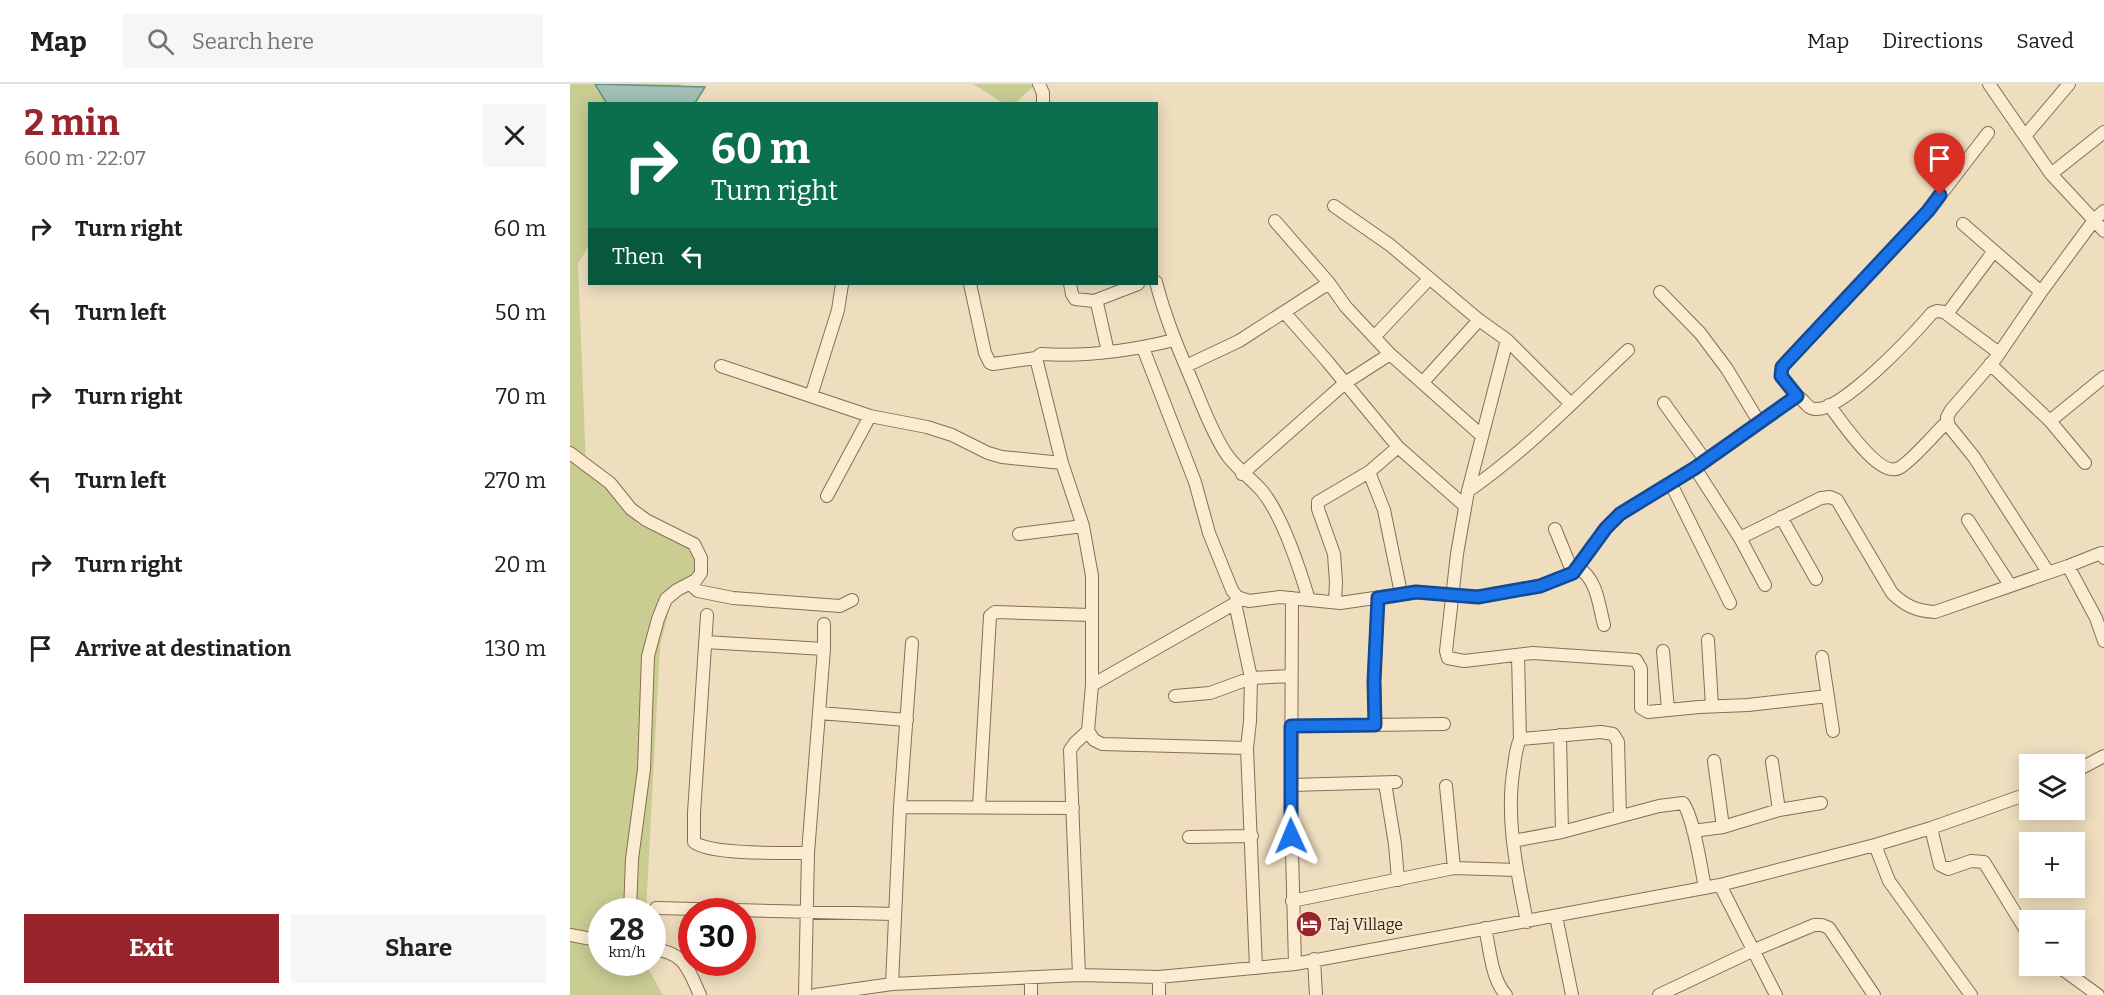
<!DOCTYPE html>
<html lang="en">
<head>
<meta charset="utf-8">
<style>
	:root { --surface:#fff; --page:#f6f6f6; --text:#202124; --muted:#757577; --line:#e0e0e0; --accent:#98252c }
	body { margin:0; font-family:Bitter,serif; background:var(--page); color:var(--text); height:100vh; display:flex; flex-direction:column; font-size:22px; white-space:nowrap }
	* { box-sizing:border-box; margin:0 }
	p { font-size:20px; color:var(--muted) }
	.icon { flex:none; width:33px; height:33px; fill:none; stroke:currentColor; stroke-width:2; stroke-linecap:round; stroke-linejoin:round }
	.map { position:relative; flex:1; overflow:hidden }
	.panel { display:flex; flex-direction:column; background:var(--surface); width:570px }
	.panel>* { flex:none }
	.guide { position:absolute; left:18px; top:18px; width:570px; height:183px; border-radius:0px; box-shadow:0 3px 15px #0003; background:#0b6e4f; color:#fff; overflow:hidden }
	.fabs { position:absolute; left:1449px; top:670px; display:grid; gap:12px }
	.fabs a { display:grid; place-items:center; width:66px; height:66px; border-radius:0px; background:var(--surface); box-shadow:0 3px 15px #0003; font-size:30px }
	.speed { position:absolute; left:18px; top:814px; display:flex; gap:12px; font-size:30px; font-weight:700; text-align:center }
	.speed>* { display:grid; place-content:center; width:78px; height:78px; border-radius:50%; background:var(--surface); box-shadow:0 3px 15px #0003; line-height:1 }
	.speed small { font-size:15px; font-weight:400 }
	.speed .limit { border:9px solid #d22; background:#fff; color:#111 }
	.pin { position:absolute; display:grid; place-items:center; width:51px; height:51px; color:#fff; margin:-62px -26px; border-radius:50% 50% 50% 0; rotate:-45deg; box-shadow:0 0 6px #0007 }
	.pin .icon { rotate:45deg }
	.me { position:absolute; width:66px; margin:-33px; rotate:359deg; stroke-linejoin:round; filter:drop-shadow(0 0 4px #0008) }
	.turn { display:flex; align-items:center; gap:21px; height:126px; padding:0 24px; font-size:27px }
	.turn .icon { width:78px; height:78px; stroke-width:2.5 }
	.turn b { display:block; font-size:42px; line-height:51px }
	.then { display:flex; align-items:center; height:57px; padding:0 24px; background:#0003; gap:12px; font-size:22px }
	.round { display:grid; place-items:center; flex:none; width:63px; height:63px; border-radius:0px; background:var(--page) }
	.overview { display:flex; align-items:center; justify-content:space-between; height:102px; padding:0 24px }
	h1 { font-size:36px; font-weight:700; line-height:45px; color:var(--accent) }
	.action { display:flex; gap:12px; margin-top:auto; padding:12px 24px }
	.action a { flex:1; height:69px; border-radius:0px; background:var(--accent); color:#fff; font-size:24px; font-weight:700; line-height:69px; text-align:center }
	.action a+a { background:var(--page); color:var(--text) }
	ul { padding:0; list-style:none }
	li { display:flex; align-items:center; gap:18px; height:84px; padding:0 24px }
	li div { flex:1 }
	li b { display:block; font-size:22px }
	li em { font-style:normal }
	header { display:flex; align-items:center; gap:36px; box-sizing:border-box; height:84px; padding:0 30px; background:var(--surface); border-bottom:2px solid var(--line) }
	header strong { font-size:28px }
	nav { display:flex; gap:33px; margin-inline-start:auto; font-size:21px }
	.search { width:420px; height:54px; background:var(--page); display:flex; align-items:center; gap:15px; box-sizing:border-box; padding:0 21px; border-radius:0px; color:var(--muted); font-size:22px }
	main { display:flex; flex:1; min-height:0 }
	.map>svg:first-child { display:block }
	.green { fill:#c9cd92 }
	.water { fill:#a2c0b5; stroke:#698e83; stroke-width:1.5 }
	.lines { fill:none; stroke-linecap:round; stroke-linejoin:round }
	.minor-casing { stroke:#876e56; stroke-width:14 }
	.minor { stroke:#faebd1; stroke-width:12 }
	.route-casing { stroke:#114b97; stroke-width:15 }
	.route { stroke:#1a73e8; stroke-width:10 }
	.labels { text-anchor:middle; stroke-width:4.5; stroke-linejoin:round; paint-order:stroke }
	.poi-label { font-size:16px; fill:#36271b; stroke:#f6e8ce; text-anchor:start }
</style>
</head>
<body>
<header>
<strong>Map</strong>
<div class="search"><svg class="icon" aria-label="search" viewBox="0 0 24 24"><circle cx="10" cy="10" r="6"/><path d="M15 15l6 6"/></svg>Search here</div>
<nav><a>Map</a><a>Directions</a><a>Saved</a></nav>
</header>
<main>
<section class="panel">
<div class="overview"><div><h1>2 min</h1><p>600 m · 22:07</p></div><a class="round"><svg class="icon" aria-label="close" viewBox="0 0 24 24"><path d="M6 6l12 12M18 6L6 18"/></svg></a></div>
<ul>
<li><svg class="icon" aria-label="right" viewBox="0 0 24 24"><path d="M7 20v-9h11M14 6l5 5-5 5"/></svg><div><b>Turn right</b></div><em>60 m</em></li>
<li><svg class="icon" aria-label="left" viewBox="0 0 24 24"><path d="M17 20v-9H6M10 6l-5 5 5 5"/></svg><div><b>Turn left</b></div><em>50 m</em></li>
<li><svg class="icon" aria-label="right" viewBox="0 0 24 24"><path d="M7 20v-9h11M14 6l5 5-5 5"/></svg><div><b>Turn right</b></div><em>70 m</em></li>
<li><svg class="icon" aria-label="left" viewBox="0 0 24 24"><path d="M17 20v-9H6M10 6l-5 5 5 5"/></svg><div><b>Turn left</b></div><em>270 m</em></li>
<li><svg class="icon" aria-label="right" viewBox="0 0 24 24"><path d="M7 20v-9h11M14 6l5 5-5 5"/></svg><div><b>Turn right</b></div><em>20 m</em></li>
<li><svg class="icon" aria-label="arrive" viewBox="0 0 24 24"><path d="M6 21V4h12l-3 4 3 4H6"/></svg><div><b>Arrive at destination</b></div><em>130 m</em></li>
</ul>
<div class="action"><a>Exit</a><a>Share</a></div>
</section>
<div class="map">
<svg width="1534" height="911" viewBox="0 0 1534 911">
	<rect width="100%" height="100%" fill="#efdebe"/>
	<path class="green" d="M0 0H111L102 19 20 20 19 161 8 180 16 381 41 407 68 440 130 468 131 498 103 510 90 562 76 828H32V879H75L93 911H0Z
		M403 0H466L444 20 433 19Z"/>
	<path class="water" d="M25 0 135 3 125 19 37 20Z"/>
	<g class="lines">
		<defs>
			<path id="minor" d="M469 0 473 9V20
				M1419 0 1481 90 1534 147
				M1455 52 1499 0
				M1481 90 1534 48
				M764 122 820 161 909 236 937 256 1001 320
				M705 137 759 199 776 223 820 270 911 351
				M1393 140 1471 208
				M586 198C595 233 608 264 622 297 632 321 641 346 655 368 665 384 680 393 692 407 712 431 730 486 739 516
				M400 200 415 269 420 279 423 280 466 274 471 270C516 273 560 267 604 256
				M500 200 502 210 505 215 524 217 527 219 538 268
				M1090 208 1130 249 1157 285 1189 338
				M524 217 568 200
				M715 229 757 277 828 363 895 422
				M1377 230 1424 167
				M804 253 859 195
				M937 256 898 407 887 470 876 567 878 574 894 577 963 569 1066 576 1071 585V624L1078 628 1129 623 1178 621 1258 612
				M573 264 625 398 639 449 662 506 667 513 679 517 710 513 770 519 846 508 908 513 970 502 1003 489 1036 444 1050 430 1125 384 1223 314 1227 312C1234 315 1237 325 1245 325 1272 328 1344 250 1362 229L1367 227 1374 228 1429 269
				M466 274 492 379 513 442 522 492V601L518 647 524 656 532 660 677 664
				M1420 280 1480 337 1515 379
				M151 282 300 332 357 343 382 351 418 369 432 373 492 379
				M616 282 669 257 759 199
				M853 298 909 236
				M241 312 268 226 272 200
				M1227 312 1211 292 1212 283 1358 127 1418 49
				M1094 319 1135 376
				M1259 321C1270 335 1309 395 1329 384 1341 378 1366 348 1377 338
				M1480 337 1534 293
				M0 369 40 399 61 425 76 436 124 460 131 474V489L126 496 107 506 96 515 88 535 78 572 74 685 62 775 60 828
				M1125 384 1170 454 1195 501
				M799 388 814 426 831 509
				M672 390 775 299 820 270
				M1101 400 1160 519
				M898 407C957 366 1006 315 1058 266
				M257 412 300 332
				M1211 433 1246 495
				M1398 436 1440 501
				M985 445 1003 489
				M449 450 513 442
				M1170 454 1251 414 1260 413 1267 416 1322 509C1335 522 1347 527 1365 528L1498 482
				M1534 474 1531 469 1498 482 1526 534 1534 557
				M1008 484C1027 494 1029 522 1034 541
				M1478 488 1404 373 1379 342 1377 333 1381 326 1426 274 1471 208 1525 135 1534 127
				M120 500 128 507 163 514 270 522 282 516
				M722 514 721 730 725 880
				M765 518 766 498 764 470 748 425V418L799 388 828 363
				M665 519 681 594 680 637 677 664 686 884
				M137 531 124 729V758C140 771 215 769 238 769
				M1138 556 1142 622
				M135 558 254 565
				M1093 567 1098 626
				M948 571 950 655
				M1252 573 1263 647
				M522 601 671 516
				M605 612 640 609 681 594 721 592
				M249 629 337 636
				M805 641 804 597 808 514
				M721 642 874 640
				M990 651 992 748
				M1144 677 1153 743
				M1202 678 1209 726
				M1504 688 1534 672
				M815 699 825 760 828 796
				M721 701 826 698
				M876 702 884 784
				M330 723 503 724
				M409 723 420 532 425 528 521 531
				M1361 744 1370 781 1378 785 1401 777 1414 778 1460 853
				M1123 747 1153 743 1209 726 1251 719
				M619 753 682 752
				M943 757 992 748 1089 722 1113 719C1124 734 1131 784 1135 804
				M1305 761 1319 797 1401 911
				M1150 801 1206 911
				M722 817 884 784 947 786
				M86 824 324 830
				M986 832 1002 911
				M957 838C947 787 935 735 944 682 945 673 946 664 950 655L1031 648 1043 650 1048 658 1050 732
				M915 844C920 865 921 894 936 911
				M0 851 32 857
				M82 865C115 868 118 885 130 911
				M744 875 746 911
				M1488 882 1528 911
				M509 891 500 666 505 659 518 647
				M589 893V911
				M322 900 330 723 342 559
				M235 911 238 769 254 565V540
				M245 911 322 900 509 891 589 893 725 880 1150 801 1305 761 1361 744 1460 709
				M461 911V893
				M1089 911 1182 867 1244 841H1252L1259 844 1304 911"/>
		</defs>
		<use href="#minor" class="minor-casing"/>
		<use href="#minor" class="minor"/>
	</g>
	<g class="lines">
		<defs>
			<path id="route" d="M721 752V642L805 641 804 597 808 514 846 508 908 513 970 502 1003 489 1036 444 1050 430 1125 384 1227 312 1211 292 1212 283 1358 127 1370 111"/>
		</defs>
		<use href="#route" class="route-casing"/>
		<use href="#route" class="route"/>
	</g>
	<defs>
		<symbol id="hotel-disc" viewBox="-11 -11 22 22"><circle r="9.5" fill="#98252c" stroke="#f6e8ce"/><path d="M-6-4.5h1.5V1H6V5H4.5V3h-9V5H-6ZM-4 0a1.8 1.8 0 1 1 3.6 0ZM.5 0V-2.5h3Q6-2.5 6 0Z" fill="#fff"/></symbol>
	</defs>
	<g fill-rule="evenodd">
		<use href="#hotel-disc" x="724" y="825" width="30" height="30"/>
	</g>
	<g class="labels">
		<g class="poi-label">
			<text x="758" y="846">Taj Village</text>
		</g>
	</g>
</svg>
<div class="fabs">
<a><svg class="icon" aria-label="layers" viewBox="0 0 24 24"><path d="M12 4l9 5-9 5-9-5zM3 14l9 5 9-5"/></svg></a>
<a>+</a>
<a>−</a>
</div>
<div class="speed"><div>28<small>km/h</small></div><div class="limit">30</div></div>
<div class="pin" style="left:1370px;top:111px;background:#d93025"><svg class="icon" aria-label="arrive" viewBox="0 0 24 24"><path d="M6 21V4h12l-3 4 3 4H6"/></svg></div>
<svg class="me" style="left:721px;top:752px" viewBox="-20 -20 40 40"><path d="M0-17L14 15 0 8-14 15z" fill="#1a73e8" stroke="#fff" stroke-width="4"/></svg>
<div class="guide">
<div class="turn"><svg class="icon" aria-label="right" viewBox="0 0 24 24"><path d="M7 20v-9h11M14 6l5 5-5 5"/></svg><div><b>60 m</b>Turn right</div></div>
<div class="then">Then<svg class="icon" aria-label="left" viewBox="0 0 24 24"><path d="M17 20v-9H6M10 6l-5 5 5 5"/></svg></div>
</div>
</div>
</main>
</body>
</html>
